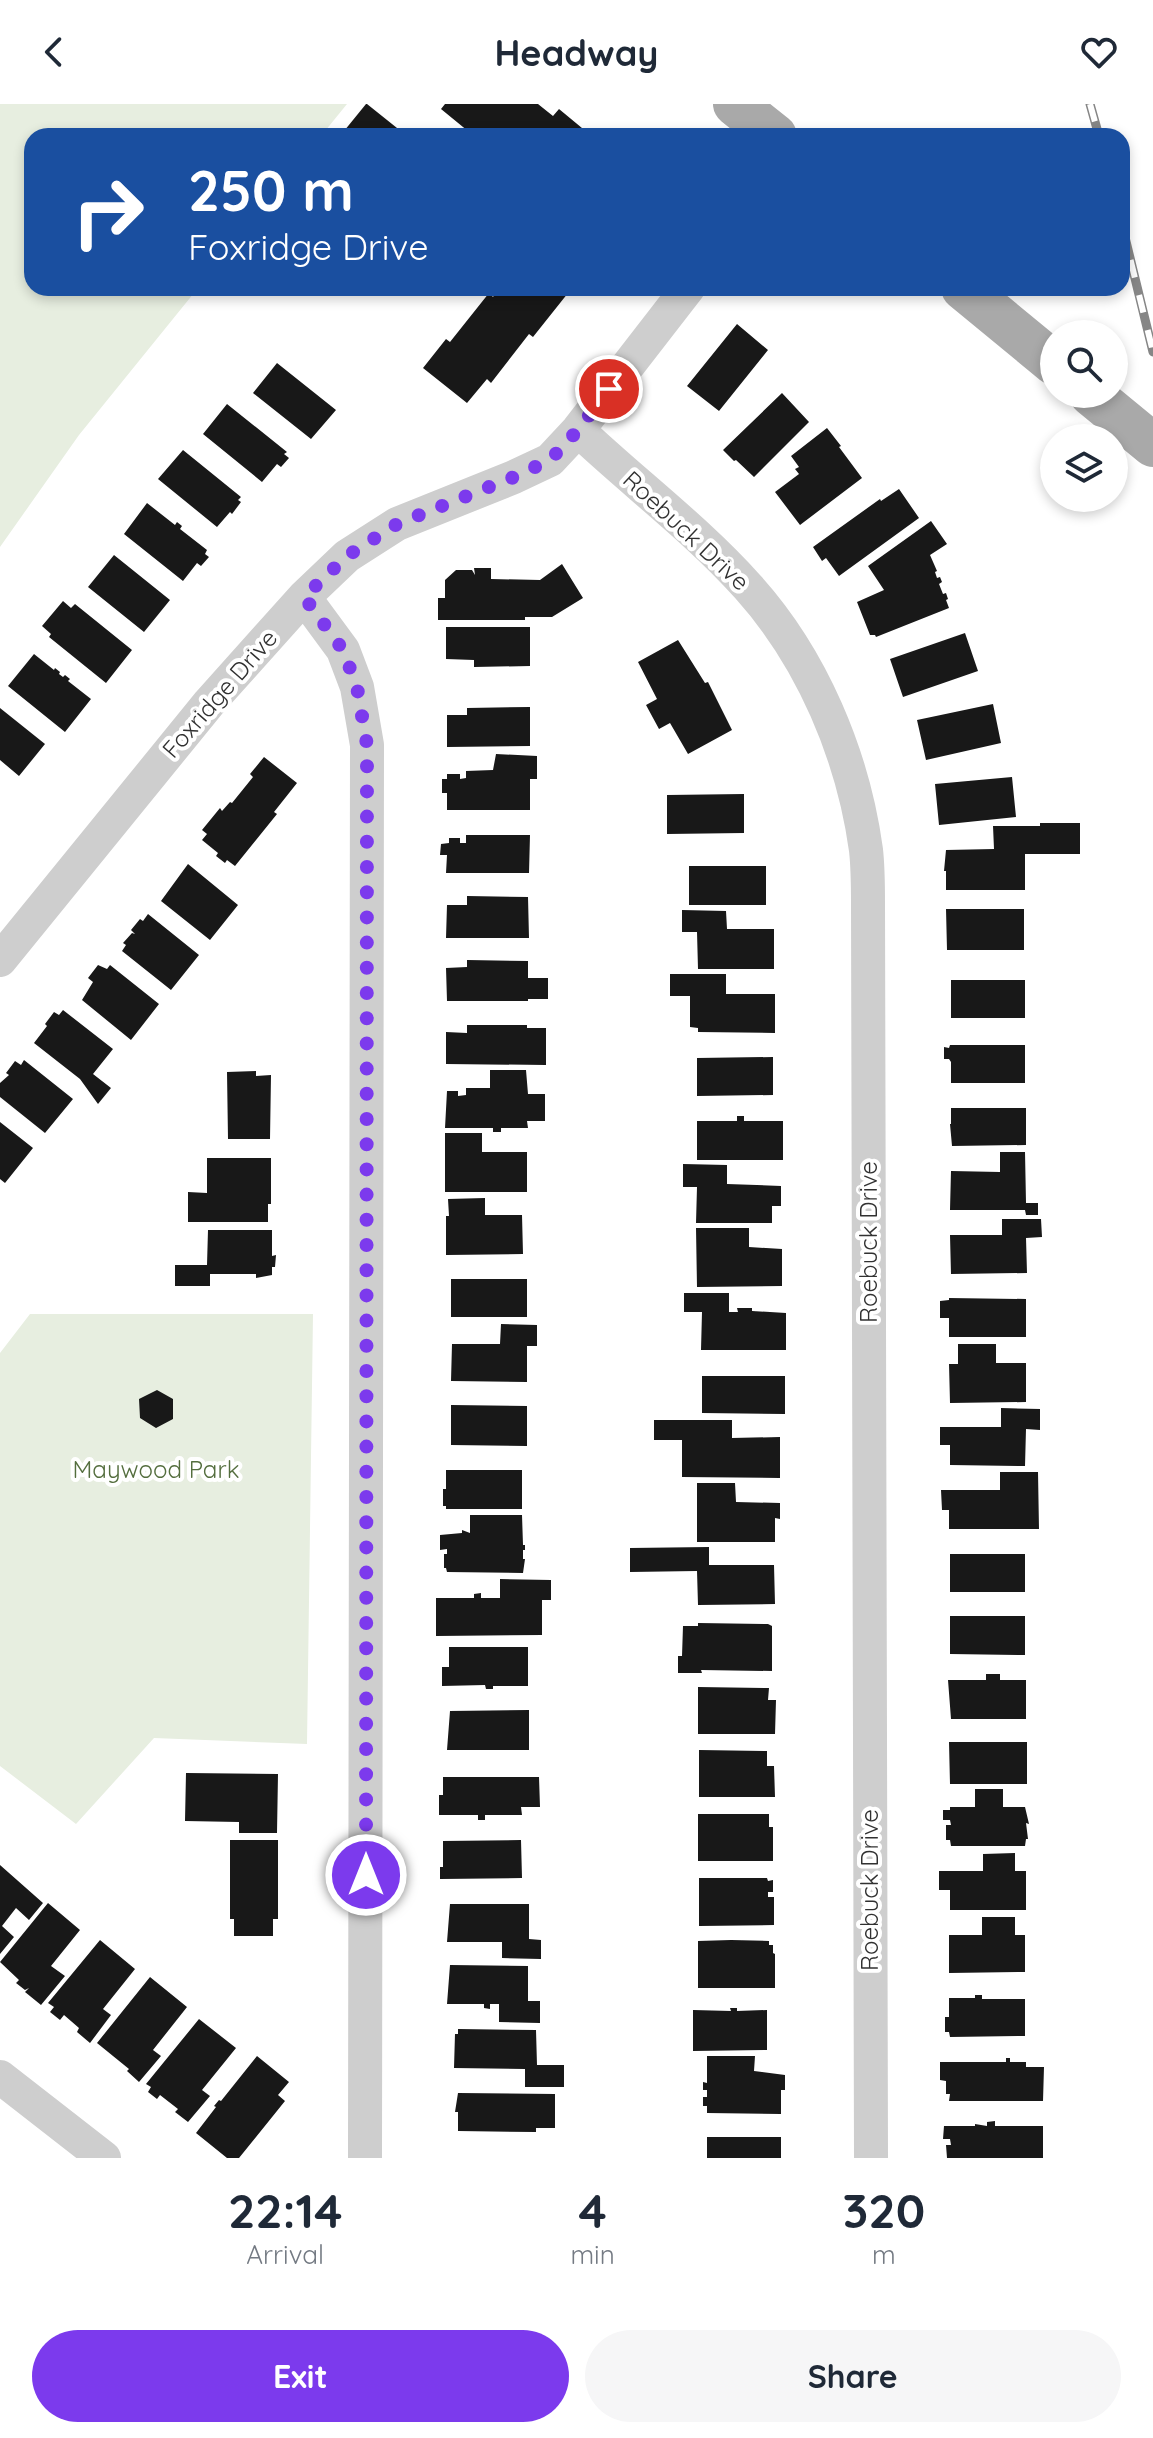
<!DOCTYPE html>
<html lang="en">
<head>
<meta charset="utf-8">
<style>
	:root { --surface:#fff; --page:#f6f6f7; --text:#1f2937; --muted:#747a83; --accent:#7c3aed }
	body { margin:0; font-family:Quicksand,sans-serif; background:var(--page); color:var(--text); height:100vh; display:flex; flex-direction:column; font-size:30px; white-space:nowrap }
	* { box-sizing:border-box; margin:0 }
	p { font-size:26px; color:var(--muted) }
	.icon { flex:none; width:44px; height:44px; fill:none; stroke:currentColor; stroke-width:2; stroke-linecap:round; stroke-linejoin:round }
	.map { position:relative; height:2054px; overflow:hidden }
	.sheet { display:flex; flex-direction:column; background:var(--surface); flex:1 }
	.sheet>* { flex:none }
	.banner { position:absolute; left:24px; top:24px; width:1106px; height:168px; border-radius:24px; box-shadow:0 4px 12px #0003; background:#1a4fa0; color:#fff; overflow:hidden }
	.controls { position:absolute; left:1040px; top:216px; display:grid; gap:16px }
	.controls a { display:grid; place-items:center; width:88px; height:88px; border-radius:50%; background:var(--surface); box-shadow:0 4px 12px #0003; font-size:40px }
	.pin { position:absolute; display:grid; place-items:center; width:68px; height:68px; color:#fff; margin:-34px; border:4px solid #fff; border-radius:50%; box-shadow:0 2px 8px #0007 }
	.me { position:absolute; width:88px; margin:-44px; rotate:0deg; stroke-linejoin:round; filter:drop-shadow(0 0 6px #0008) }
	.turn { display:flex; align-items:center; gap:28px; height:168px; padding:0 32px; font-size:36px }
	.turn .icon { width:104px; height:104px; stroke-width:2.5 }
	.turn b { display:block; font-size:56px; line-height:68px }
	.eta { display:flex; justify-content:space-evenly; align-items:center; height:136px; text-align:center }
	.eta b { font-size:48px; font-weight:700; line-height:56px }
	.primary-button { display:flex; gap:16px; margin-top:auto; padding:16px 32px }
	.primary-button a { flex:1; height:92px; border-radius:48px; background:var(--accent); color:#fff; font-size:32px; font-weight:700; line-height:92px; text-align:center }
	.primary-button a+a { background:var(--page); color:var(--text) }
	header { display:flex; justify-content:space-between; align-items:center; height:104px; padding:0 32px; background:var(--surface); font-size:36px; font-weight:700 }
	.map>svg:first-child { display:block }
	.green { fill:#e7eee0 }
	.building { fill:#181818 }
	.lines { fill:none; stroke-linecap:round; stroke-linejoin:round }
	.minor { stroke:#cecece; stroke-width:34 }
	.major { stroke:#a9a9a9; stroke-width:44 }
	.rail-casing { stroke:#868686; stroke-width:9 }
	.rail { stroke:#fff; stroke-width:6; stroke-dasharray:18; stroke-linecap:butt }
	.route { stroke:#7c3aed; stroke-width:14; stroke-dasharray:0 25.2 }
	.labels { text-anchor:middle; stroke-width:8; stroke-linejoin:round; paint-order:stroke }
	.street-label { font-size:24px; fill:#313131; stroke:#fff }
	.park-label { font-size:24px; fill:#546e3e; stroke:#fff }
</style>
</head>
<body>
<header><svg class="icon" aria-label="back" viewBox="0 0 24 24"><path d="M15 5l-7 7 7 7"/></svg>Headway<svg class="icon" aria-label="heart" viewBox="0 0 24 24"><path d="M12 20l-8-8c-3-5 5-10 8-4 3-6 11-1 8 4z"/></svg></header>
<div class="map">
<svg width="1153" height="2054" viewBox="0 0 1153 2054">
	<rect width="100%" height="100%" fill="#fff"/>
	<path class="green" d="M0 0H347L321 32H32V184H198L79 331 0 443Z
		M30 1210H313L307 1640 154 1634 76 1720 0 1662V1249Z"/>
	<path class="building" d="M366 0H367L407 32H340Z
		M445 0H538L553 12 559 5 588 29 585 32H474L441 5Z
		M499 184H572L533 233 529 230 491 279 487 275 467 299 423 264 446 235 450 238 489 189 493 193Z
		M737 220 768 246 719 307 687 282Z
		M277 259 336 306 311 335 253 289Z
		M782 289 809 318 754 373 736 356 734 357 723 346Z
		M227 300 287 348 284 350 289 354 281 363 277 360 262 378 203 330Z
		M827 324 841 342 839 343 862 374 800 421 775 388 799 370 795 365 799 363 791 352Z
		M183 346 241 393 238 396 241 398 232 410 230 408 217 423 158 375Z
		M899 385 919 414 839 472 826 454 822 457 813 443 880 395 881 397Z
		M147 399 175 421 177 418 182 422 180 425 207 446 205 450 209 453 201 462 197 459 183 477 124 430Z
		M931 417 947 440 930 451 937 467 935 468 937 474 940 473 942 478 939 480 943 490 946 489 948 495 946 496 949 504 876 533 875 531H870L857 498 884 486 868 462Z
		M114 451 170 496 144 528 88 483Z
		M562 460 583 494 552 513H525V516H438V494H445V476L456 466H472L475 471 474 464H491V475L540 476Z
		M63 497 71 504 75 500 132 546 106 579 49 533 51 530 42 522Z
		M446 523H530V562L474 563V556L446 555Z
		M965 529 978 567 903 593 890 555Z
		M678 536 705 579 708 578 732 626 688 650 670 619 659 625 646 601 657 595 638 558Z
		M34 550 54 566 55 564 60 568 59 570 63 573 65 571 70 575 68 577 91 595 65 628 8 582Z
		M993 600 1001 639 926 656 917 616Z
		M530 603V642L447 643V611H467V604Z
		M0 604 45 640 19 672 0 656Z
		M496 650 537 652V675H530V706H447V689H442V675H447V670H460V675L466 674V667L493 666Z
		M264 653 297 679 274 708 277 710 235 762 227 756 225 759 216 752 218 749 202 736 207 730 202 726 220 704 222 707 230 698 232 699 253 673 250 670Z
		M1012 673 1016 713 939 721 935 680Z
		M744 690V729L667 730V691Z
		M1040 719H1080V750H1025V786H946V767H944L946 746 994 745 993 722H1040Z
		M466 731H530L529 769H446L447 751H440L441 740 449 739V734H460V739H466Z
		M188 760 238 801 210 836 161 797Z
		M689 762H766V801H689Z
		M467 792 528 793 529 834H446L447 801H467Z
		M946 805H1024V846H947Z
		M682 806 726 807 727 825H774V865H698L697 828H682Z
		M148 810 199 851 171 886 122 847 126 841 123 839 132 829 135 830 131 826 140 815 143 817Z
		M467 856 528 857V874H548V895H528V897H447L446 864 467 863Z
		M98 861 107 865 110 861 159 900 131 936 82 896 93 878 88 874Z
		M670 870H726V890H775V929L698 928V924L690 923V892H670Z
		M951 876H1025V914H951Z
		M63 906 113 945 93 970 111 984 98 1000 80 975 34 939 47 922 45 920 54 908 59 911Z
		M467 921H527V924H546V961L446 960V928L467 929Z
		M950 941H1025V979H951V958L949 955H944V943L949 944Z
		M773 953V991L697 992V954Z
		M24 956 73 995 45 1029 0 993V979L9 971 6 969 15 957 21 961Z
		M490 966H526L528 990H545V1017H527L528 1024H501V1028H493V1024H445L447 987H458V992L466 991V984H490Z
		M256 967V972L271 971 270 1035H228L227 968Z
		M951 1004H1026V1041L952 1042 950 1020H951Z
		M737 1012H744V1017H783V1056H697V1017H737Z
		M0 1018 33 1044 5 1079 0 1075Z
		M445 1029H482V1048H527V1088H445Z
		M1000 1048H1025L1026 1099H1038V1111H1026L1025 1106H950L951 1067 1000 1068Z
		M207 1054H271V1100H268V1118H188V1088L207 1089Z
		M683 1060 727 1061V1080L781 1082V1102H772V1119H696L697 1083H683Z
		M485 1094V1111H522L523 1150 446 1151V1112H449L448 1095Z
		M1002 1115H1041L1042 1133 1026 1134 1027 1169 951 1170 950 1131H1002Z
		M696 1124H749V1143L782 1145V1182L697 1183Z
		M208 1126H272V1152L276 1151 275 1163H272V1171L256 1174V1170H210V1182H175V1161H207Z
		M451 1175H527V1213H451Z
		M684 1189H729V1208H738L737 1204H752V1207L786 1209V1246H701L702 1208H684Z
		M949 1194 1026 1195V1233H949V1214H940V1197L949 1196Z
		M501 1220 537 1221V1242H527V1278L451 1277 452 1240H500Z
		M958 1240H996V1259H1026V1298L950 1299 949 1260H958Z
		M702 1272H785V1310L702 1309Z
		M157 1286 173 1295V1315L156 1324 140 1314 139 1295Z
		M451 1301 527 1302V1342L451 1341Z
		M1001 1304 1040 1305V1326L1026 1325 1025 1362 950 1361V1341H940V1323H1001Z
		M654 1316H732V1334L780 1333V1374L682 1373V1336H654Z
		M446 1366H522V1405H446V1402H443V1385H446Z
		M1000 1368H1038L1039 1425H949V1406H942L941 1386H1000Z
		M697 1379H735L736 1398 780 1399V1415L775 1414V1438H697Z
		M470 1411H522L523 1441H525V1446H523V1455H525L523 1469 447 1468 446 1464H444V1450H447V1445L440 1446V1431L462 1429V1426L470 1429Z
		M709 1443V1461H774L775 1500 698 1501 697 1467 630 1468V1444Z
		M950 1450H1025V1488H950Z
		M500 1475 551 1476V1496H542V1531L436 1532V1494H474V1490L481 1489V1494H500Z
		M950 1512H1025V1551L950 1550Z
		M698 1519 768 1520 772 1522V1567L701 1566 702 1569H678V1552H682L683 1522H698Z
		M449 1543H528V1582H493V1585H486L485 1581 442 1582V1563H449Z
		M986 1570H1000V1576H1026V1615H951L948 1576H986Z
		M698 1583 769 1584 768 1596H776L775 1630H698Z
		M529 1606V1646H447L450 1607Z
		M949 1638H1027V1680H950Z
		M699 1646 767 1647V1662H774L775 1693H699Z
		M186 1669 278 1670 277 1729H239V1718L185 1717Z
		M443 1673H539L540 1703H521L522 1711H485V1716H478V1711H439V1691H443Z
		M975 1685H1003V1703H1025L1029 1720 1026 1719 1028 1735H1026L1025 1742H951L950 1736H946V1721H951L950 1716H943V1706H950V1703H975Z
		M698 1710H769V1723H773V1757H698Z
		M230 1736H278V1815H273V1832H234V1815H230Z
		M521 1736 522 1774 440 1775V1763H443V1737Z
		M1015 1749V1767H1026V1806H950V1786H939V1767H983V1750Z
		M0 1761 43 1799 29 1816 16 1804 2 1822 14 1833 0 1850Z
		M699 1774H767L768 1777 773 1776V1788H768V1793H774V1821L699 1822Z
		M48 1799 80 1826 51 1862 65 1872 41 1901 25 1888 29 1884 25 1886 16 1879 19 1876 0 1858Z
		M450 1800H529V1835L541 1836V1855L502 1854V1838H447Z
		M982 1813H1015V1831H1025V1868L949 1869V1831H982Z
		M100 1836 135 1865 103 1905 111 1911 90 1939 77 1928 79 1924 64 1911 60 1916 50 1908 54 1903 48 1899Z
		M731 1836 769 1837V1841H773V1849L775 1850V1884H698V1837Z
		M450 1861 528 1862V1897H540V1919L499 1918V1900H490V1905L484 1904V1900H447Z
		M150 1873 187 1903 153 1946 161 1952 139 1978 127 1967 129 1965 97 1939Z
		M975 1891H982V1895H1025V1932L950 1933 949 1928H945V1913H949V1894H975Z
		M730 1904H737V1907L767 1906V1946L693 1947V1906L731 1907Z
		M199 1915 236 1944 202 1986 210 1992 188 2018 175 2008 178 2005 160 1991 157 1995 148 1988 151 1983 146 1980Z
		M458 1925 536 1926 537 1961H564V1983H525V1965L454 1964 455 1930H458Z
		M257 1952 289 1978 278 1991 285 1997 239 2054H227L196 2029 216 2003 214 2002 219 1996 221 1997Z
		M707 1952H755L754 1967 785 1971V1986H781V2010L707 2009V2002H703V1993H707V1986H703V1978L707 1979Z
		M1006 1954H1010V1958H1026V1963H1044L1043 1997H949L950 1990H946V1977L940 1976V1958H1006Z
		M458 1989 555 1990V2024H536V2028L458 2027V2008H455Z
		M995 2017V2022H1043V2054H947L946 2041H951L950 2035H943L944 2022H975V2020L987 2022V2018Z
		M707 2033H781V2054H707Z"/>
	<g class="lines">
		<path class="minor" d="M578 326C634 379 696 425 748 483 812 554 853 651 866 746 868 764 868 782 868 800L871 2054
			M304 493 343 546 357 583 367 641 365 2054
			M0 856 209 599 304 493 347 452 397 420 514 373 550 356 578 326 688 184
			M0 1973 104 2054"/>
		<path class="major" d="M735 0 775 32
			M963 184 1054 259
			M1091 290 1153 341"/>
		<defs>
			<path id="rail" d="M1090 0 1099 32
				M1122 121 1153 248"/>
		</defs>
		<use href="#rail" class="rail-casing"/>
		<use href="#rail" class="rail"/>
	</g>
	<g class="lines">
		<path class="route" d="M366 1771 367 641 357 583 343 546 304 493 347 452 397 420 514 373 550 356 578 326 609 285"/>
	</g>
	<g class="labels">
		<g class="street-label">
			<text transform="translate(686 427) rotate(43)" y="8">Roebuck Drive</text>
			<text transform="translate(220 590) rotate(-49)" y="8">Foxridge Drive</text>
			<text transform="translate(869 1138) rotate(-90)" y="8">Roebuck Drive</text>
			<text transform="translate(870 1786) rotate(-90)" y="8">Roebuck Drive</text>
		</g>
		<g class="park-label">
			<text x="156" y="1374">Maywood Park</text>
		</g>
	</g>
</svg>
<div class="controls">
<a><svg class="icon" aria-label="search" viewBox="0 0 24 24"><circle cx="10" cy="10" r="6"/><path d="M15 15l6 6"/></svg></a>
<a><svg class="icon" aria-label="layers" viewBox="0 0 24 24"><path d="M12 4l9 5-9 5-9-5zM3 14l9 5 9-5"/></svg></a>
</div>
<div class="pin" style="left:609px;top:285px;background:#d93025"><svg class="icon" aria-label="arrive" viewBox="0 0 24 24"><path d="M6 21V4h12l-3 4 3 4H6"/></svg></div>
<svg class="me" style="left:366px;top:1771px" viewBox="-20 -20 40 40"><circle r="17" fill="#7c3aed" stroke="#fff" stroke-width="3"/><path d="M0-11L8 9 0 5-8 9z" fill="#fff"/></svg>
<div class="banner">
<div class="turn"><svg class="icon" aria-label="right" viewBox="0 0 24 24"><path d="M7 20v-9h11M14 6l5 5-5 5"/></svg><div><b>250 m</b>Foxridge Drive</div></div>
</div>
</div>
<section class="sheet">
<div class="eta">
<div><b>22:14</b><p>Arrival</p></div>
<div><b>4</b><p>min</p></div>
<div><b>320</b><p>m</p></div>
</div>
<div class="primary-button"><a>Exit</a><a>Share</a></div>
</section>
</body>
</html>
